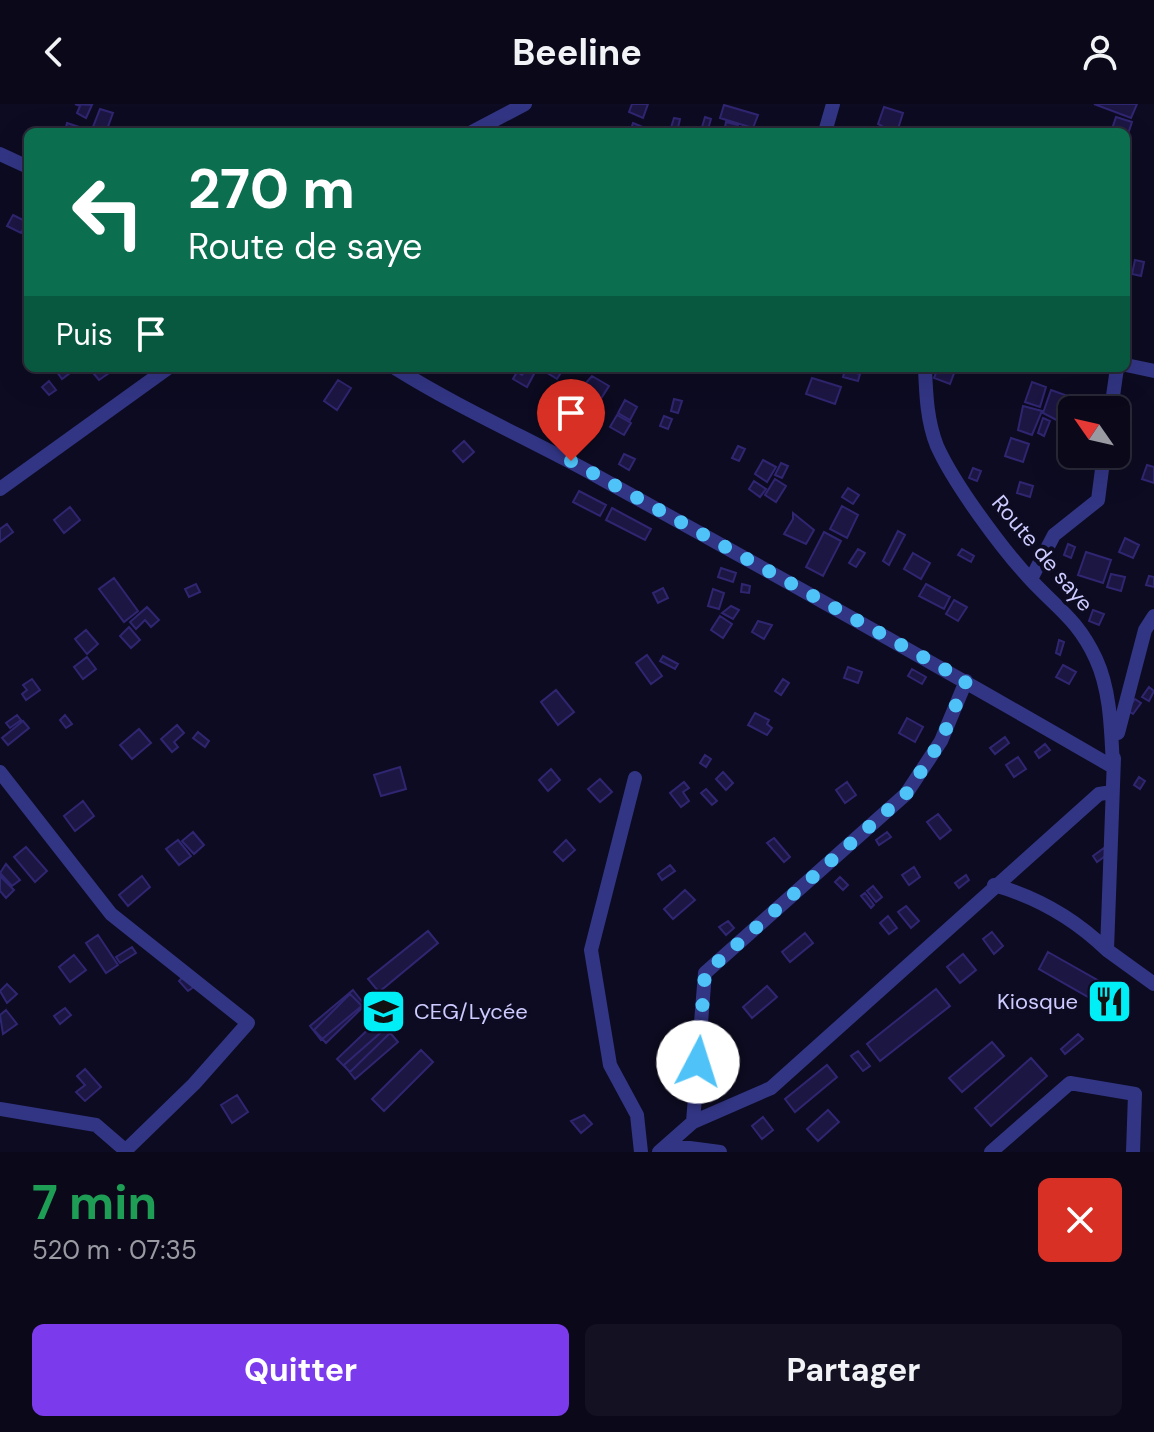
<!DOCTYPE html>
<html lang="fr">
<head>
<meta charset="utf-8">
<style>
	:root { --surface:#0a0819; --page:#131122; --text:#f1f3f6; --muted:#999aa2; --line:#2a2938; --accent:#7c3aed }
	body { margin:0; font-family:"DM Sans",sans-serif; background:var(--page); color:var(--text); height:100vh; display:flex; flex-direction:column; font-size:30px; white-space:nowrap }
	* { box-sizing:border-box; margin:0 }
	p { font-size:26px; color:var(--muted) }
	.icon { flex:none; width:44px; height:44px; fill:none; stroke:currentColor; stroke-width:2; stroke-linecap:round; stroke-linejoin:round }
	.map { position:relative; height:1048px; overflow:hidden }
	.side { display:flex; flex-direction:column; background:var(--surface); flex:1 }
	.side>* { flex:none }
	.guide { position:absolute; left:24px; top:24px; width:1106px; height:244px; border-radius:12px; box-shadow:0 8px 32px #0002,0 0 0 2px var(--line); background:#0b6e4f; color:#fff; overflow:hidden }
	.needle { width:52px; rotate:304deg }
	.buttons { position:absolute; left:1058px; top:292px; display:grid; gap:16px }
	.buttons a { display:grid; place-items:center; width:72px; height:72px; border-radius:12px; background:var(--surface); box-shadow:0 8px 32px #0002,0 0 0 2px var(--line); font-size:40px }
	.pin { position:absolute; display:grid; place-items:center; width:68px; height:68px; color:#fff; margin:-82px -34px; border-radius:50% 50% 50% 0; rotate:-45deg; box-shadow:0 0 8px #0007 }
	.pin .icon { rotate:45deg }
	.me { position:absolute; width:88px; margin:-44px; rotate:5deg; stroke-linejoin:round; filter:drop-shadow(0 0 6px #0008) }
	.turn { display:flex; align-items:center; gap:28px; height:168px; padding:0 32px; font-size:36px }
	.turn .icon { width:104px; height:104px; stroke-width:2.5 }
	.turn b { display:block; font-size:56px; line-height:68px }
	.then { display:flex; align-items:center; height:76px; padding:0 32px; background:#0003; gap:16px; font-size:30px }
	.round { display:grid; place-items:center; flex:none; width:84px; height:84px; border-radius:12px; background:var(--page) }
	.summary { display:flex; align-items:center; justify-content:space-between; height:136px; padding:0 32px }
	h1 { font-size:48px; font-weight:700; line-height:60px; color:#1e9e55 }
	.action { display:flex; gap:16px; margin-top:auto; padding:16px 32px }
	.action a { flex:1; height:92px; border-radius:12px; background:var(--accent); color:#fff; font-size:32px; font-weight:700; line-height:92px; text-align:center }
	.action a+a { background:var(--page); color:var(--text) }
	header { display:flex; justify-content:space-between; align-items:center; height:104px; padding:0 32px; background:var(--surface); font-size:36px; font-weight:700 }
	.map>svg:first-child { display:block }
	.building { fill:#1c1643; stroke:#2f2671; stroke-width:2 }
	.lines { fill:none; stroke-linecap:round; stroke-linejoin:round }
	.minor { stroke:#323584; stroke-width:14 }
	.route { stroke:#4fc3f7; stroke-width:14; stroke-dasharray:0 25.2 }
	.labels { text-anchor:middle; stroke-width:8; stroke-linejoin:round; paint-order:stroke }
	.street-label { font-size:22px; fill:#cdcbff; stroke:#0d0b21 }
	.poi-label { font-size:22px; fill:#cdcbff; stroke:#0d0b21; text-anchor:end }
</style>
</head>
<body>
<header><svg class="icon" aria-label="back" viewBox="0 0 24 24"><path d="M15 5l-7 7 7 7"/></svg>Beeline<svg class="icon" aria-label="person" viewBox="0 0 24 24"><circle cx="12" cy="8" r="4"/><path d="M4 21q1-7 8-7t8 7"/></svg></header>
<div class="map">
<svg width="1154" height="1048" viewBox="0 0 1154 1048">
	<rect width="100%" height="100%" fill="#0d0b21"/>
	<path class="building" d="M75 0 92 1 86 14 77 9 80 2Z
		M632 0H648L643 14 629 8Z
		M1094 0H1137L1131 14Z
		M724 1 758 11 753 24 720 14Z
		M884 3 903 9 897 28H880L882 22 878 20Z
		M100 5 113 9 106 28H91Z
		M705 13 711 15 708 25 702 23Z
		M1116 13 1132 18 1126 36V28H1111Z
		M674 14 680 15 677 28 670 27Z
		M726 18 738 21 736 27 725 23Z
		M67 19 82 24 81 28H65Z
		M633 19 650 26 649 28H630Z
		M13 111 27 118 21 129 7 122Z
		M1135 156 1144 158 1141 172 1132 170Z
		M66 264 70 269 62 275 57 268Z
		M101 264 109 269 99 276 94 270Z
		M546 264H564L557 275 544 267Z
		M938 264H956L950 280 934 274Z
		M526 265 534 270 527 283 513 275 517 268 522 271Z
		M845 266 860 270 858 277 843 273Z
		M592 272 609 282 597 301 577 289Z
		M812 274 841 283 835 300 806 290Z
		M338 276 351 284 337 306 324 297Z
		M49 277 56 286 49 291 42 283Z
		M1032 278 1046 283 1040 303 1025 298Z
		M571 279 577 282 572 290 566 286Z
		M1051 286 1068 292 1063 307 1072 310V324L1043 309Z
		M1070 291 1081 295 1079 300 1068 299Z
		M674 295 682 297 678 309 671 307Z
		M625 296 637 303 630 316 618 309Z
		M1023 302 1042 307 1032 331 1018 326Z
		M617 311 631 319 624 331 610 323Z
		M664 312 672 315 668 325 660 322Z
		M1043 314 1050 317 1044 332 1038 329Z
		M560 323 571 331 566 338 556 330Z
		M1011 334 1029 340 1023 358 1005 352Z
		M464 337 474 348 463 358 453 347Z
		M738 342 745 345 739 357 732 354Z
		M624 350 635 355 629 366 619 360Z
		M763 356 776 363 767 378 755 370Z
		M781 359 788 362 782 374 775 371Z
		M1147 361 1154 363V379L1142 375Z
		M973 364 981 367 977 377 969 374Z
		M775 375 786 382 776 398 765 391Z
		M754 377 766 385 760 393 749 385Z
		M1020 378 1033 382 1030 393 1017 389Z
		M848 384 859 391 853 400 842 393Z
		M579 387 606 401 600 412 573 398Z
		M842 402 858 411 847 434 830 425Z
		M70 403 80 416 64 429 54 416Z
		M612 404 651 425 645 436 606 416Z
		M793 409 814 426 806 440 784 430 793 415Z
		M7 420 13 428 0 438V425Z
		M898 427 905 431 889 461 883 457Z
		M824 428 841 437 823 472 806 463Z
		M1125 434 1139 441 1133 454 1119 448Z
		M1068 440 1075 443 1071 454 1064 451Z
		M858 445 865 449 856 463 849 459Z
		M962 445 974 452 971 458 958 451Z
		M1086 448 1111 456 1103 479 1078 471Z
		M913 449 930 459 921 475 904 465Z
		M721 464 736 469 733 478 718 473Z
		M1111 470 1125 473 1121 487 1107 483Z
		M1149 472 1154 473V483L1146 481Z
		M114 474 138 507 124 518 99 485Z
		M196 480 200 488 189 493 185 485Z
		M742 480 750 482 749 489 741 488Z
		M926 480 950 493 944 505 919 492Z
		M663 484 668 494 658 499 653 489Z
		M713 485 724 489 719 505 708 502Z
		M954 496 967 503 958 517 946 510Z
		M731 502 739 506 733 515 722 509Z
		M147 503 159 516 151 523 145 516 136 525 130 518Z
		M1093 506 1104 510 1099 521 1089 517Z
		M720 512 732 520 723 534 711 526Z
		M758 517 772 521 764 535 752 528Z
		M129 523 140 536 131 544 120 532Z
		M86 526 98 540 87 550 75 535Z
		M1059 536 1064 538 1060 551 1056 549Z
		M647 551 662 572 651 580 636 559Z
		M663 552 678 560 675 565 660 557Z
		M87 553 96 565 83 575 74 563Z
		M1063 561 1076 568 1069 580 1056 573Z
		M848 563 862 568 858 579 844 574Z
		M912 565 926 573 922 580 908 572Z
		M32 575 40 586 26 596 22 590 27 586 23 581Z
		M783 575 789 579 781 591 775 587Z
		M1149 583 1154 587 1149 597 1142 593Z
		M556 586 574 608 558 621 541 598Z
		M1135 595 1141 599 1133 610 1127 606Z
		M755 609 769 616 767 620 772 624 767 631 748 621Z
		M17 611 21 616 10 624 6 619Z
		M65 611 72 620 66 624 60 616Z
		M907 614 923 623 915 638 899 629Z
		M23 617 29 624 8 641 2 634Z
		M177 621 184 629 174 638 178 643 172 648 161 635Z
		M139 625 151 639 132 655 120 641Z
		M198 628 209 637 205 643 193 634Z
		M1005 633 1009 639 995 650 990 644Z
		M1045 640 1050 646 1039 654 1035 648Z
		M705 651 711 655 706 663 700 659Z
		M1018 653 1026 665 1014 673 1006 661Z
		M400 663 406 685 381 692 374 671Z
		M551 665 560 676 548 687 539 676Z
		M723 668 733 679 726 686 716 675Z
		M1139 673 1145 677 1140 685 1134 681Z
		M600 675 612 688 600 698 588 685Z
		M684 678 689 684 683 688 689 697 681 703 670 689Z
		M847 678 856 691 845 699 836 686Z
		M706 685 717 697 712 701 701 689Z
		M83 697 94 712 75 727 64 712Z
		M938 710 951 726 940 735 927 718Z
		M193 728 204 741 194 750 182 737Z
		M887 728 891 733 879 741 876 736Z
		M774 734 790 753 784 758 767 739Z
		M178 736 191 752 179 761 166 745Z
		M566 736 575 746 563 757 554 748Z
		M26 743 47 767 35 778 14 753Z
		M1104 744 1108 750 1097 758 1093 752Z
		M6 760 20 776 12 782 0 769Z
		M670 761 675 767 662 776 658 770Z
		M914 763 920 773 909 781 902 771Z
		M966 771 969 776 959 784 955 779Z
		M0 772 14 786 6 794 0 787Z
		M142 772 150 783 128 802 119 791Z
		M840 773 848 781 843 786 835 778Z
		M873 782 882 793 876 798 867 787Z
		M685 786 695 796 673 815 664 805Z
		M865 789 874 801 871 804 861 792Z
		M906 802 919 817 911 824 898 808Z
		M888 812 897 824 889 830 880 819Z
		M728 817 734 824 726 831 719 823Z
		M428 827 438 839 379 888 368 875Z
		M992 828 1003 842 994 850 983 835Z
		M805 829 813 839 790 858 782 848Z
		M98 831 118 861 106 869 86 839Z
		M132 843 136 849 120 859 116 853Z
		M1048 848 1099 877 1090 894 1039 865Z
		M963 850 976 866 960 879 947 863Z
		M74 851 86 866 70 878 59 863Z
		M185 871 195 882 188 887 179 877Z
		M7 880 17 890 7 899 0 887Z
		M767 882 777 893 752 914 743 903Z
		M936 885 950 902 880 957 867 940Z
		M353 886 364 900 321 936 310 922Z
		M1112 888 1116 891 1107 905 1102 902Z
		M350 890 363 903 326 939 314 926Z
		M65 904 71 911 60 920 54 912Z
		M6 906 17 920 3 930 0 911Z
		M378 916 390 929 350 968 337 955Z
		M386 924 398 938 355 975 344 961Z
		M1078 930 1083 935 1065 950 1061 945Z
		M992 938 1004 952 962 988 949 974Z
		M421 946 433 958 384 1007 372 995Z
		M858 947 870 962 863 967 851 952Z
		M1031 954 1047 972 991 1022 975 1004Z
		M827 961 837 973 795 1008 785 995Z
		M85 965 101 983 85 997 76 988 85 981 77 972Z
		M237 991 248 1008 232 1019 221 1001Z
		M828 1006 839 1018 818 1037 807 1025Z
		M584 1011 592 1020 581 1029 571 1017Z
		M763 1013 773 1026 762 1035 752 1022Z"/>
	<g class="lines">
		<path class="minor" d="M472 28 525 0
			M825 28 833 0
			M0 50 28 63
			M1126 261 1154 267
			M395 264C459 304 527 334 593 370 767 466 941 563 1113 663 1111 627 1111 588 1096 555 1078 516 1058 505 1031 476 1002 445 954 380 937 342 927 317 926 290 925 264
			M1111 306 1117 264
			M0 385 168 264
			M1031 475 1054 431 1098 396 1104 350
			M1118 629 1145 526 1154 512
			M1114 654 1107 846 1154 880
			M0 668 111 810 248 919 194 980 124 1048
			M635 674 591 846 610 961 637 1011 641 1048
			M994 781C1037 793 1075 815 1107 846
			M0 1005 96 1021 125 1046
			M693 1018 705 869 906 690 941 637 966 577
			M667 1041 720 1048
			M659 1048 693 1018 771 984 1099 690 1112 688
			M991 1048 1070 979 1135 990 1133 1048"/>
	</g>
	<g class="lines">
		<path class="route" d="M571 357 966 577 941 637 906 690 705 869 698 958"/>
	</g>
	<defs>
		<symbol id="restaurant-square" viewBox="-11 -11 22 22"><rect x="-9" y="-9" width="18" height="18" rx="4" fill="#00eff6" stroke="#0d0b21"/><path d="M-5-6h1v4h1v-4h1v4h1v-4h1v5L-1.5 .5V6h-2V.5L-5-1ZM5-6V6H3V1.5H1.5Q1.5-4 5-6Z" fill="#111"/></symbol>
		<symbol id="school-square" viewBox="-11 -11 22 22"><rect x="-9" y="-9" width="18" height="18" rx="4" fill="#00eff6" stroke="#0d0b21"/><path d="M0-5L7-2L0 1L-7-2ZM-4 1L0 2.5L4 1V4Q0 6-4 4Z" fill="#111"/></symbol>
	</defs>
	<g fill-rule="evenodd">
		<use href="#restaurant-square" x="1084" y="872" width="51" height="51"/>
		<use href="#school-square" x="358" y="882" width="51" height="51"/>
	</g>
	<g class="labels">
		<g class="street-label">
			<text transform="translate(1043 449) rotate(50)" y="8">Route de saye</text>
		</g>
		<g class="poi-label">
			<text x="1078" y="905">Kiosque</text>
			<text x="414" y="915" text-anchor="start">CEG/Lycée</text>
		</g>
	</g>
</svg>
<div class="buttons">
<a><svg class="needle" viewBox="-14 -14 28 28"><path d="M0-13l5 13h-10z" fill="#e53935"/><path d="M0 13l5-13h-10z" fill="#999aa2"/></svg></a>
</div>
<div class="pin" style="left:571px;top:357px;background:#d93025"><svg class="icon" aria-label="arrive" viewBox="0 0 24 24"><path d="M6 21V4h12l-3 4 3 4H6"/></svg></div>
<svg class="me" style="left:698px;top:958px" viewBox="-20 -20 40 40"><circle r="19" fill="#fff"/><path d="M0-13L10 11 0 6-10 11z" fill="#4fc3f7"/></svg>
<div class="guide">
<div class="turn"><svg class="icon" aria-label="left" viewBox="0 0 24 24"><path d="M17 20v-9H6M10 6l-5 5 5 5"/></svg><div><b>270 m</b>Route de saye</div></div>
<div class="then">Puis<svg class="icon" aria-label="arrive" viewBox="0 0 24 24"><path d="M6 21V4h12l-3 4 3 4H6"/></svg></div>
</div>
</div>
<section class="side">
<div class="summary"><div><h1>7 min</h1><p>520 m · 07:35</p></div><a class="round" style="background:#d93025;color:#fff"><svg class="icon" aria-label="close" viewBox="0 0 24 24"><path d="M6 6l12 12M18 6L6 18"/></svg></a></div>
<div class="action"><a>Quitter</a><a>Partager</a></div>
</section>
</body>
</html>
